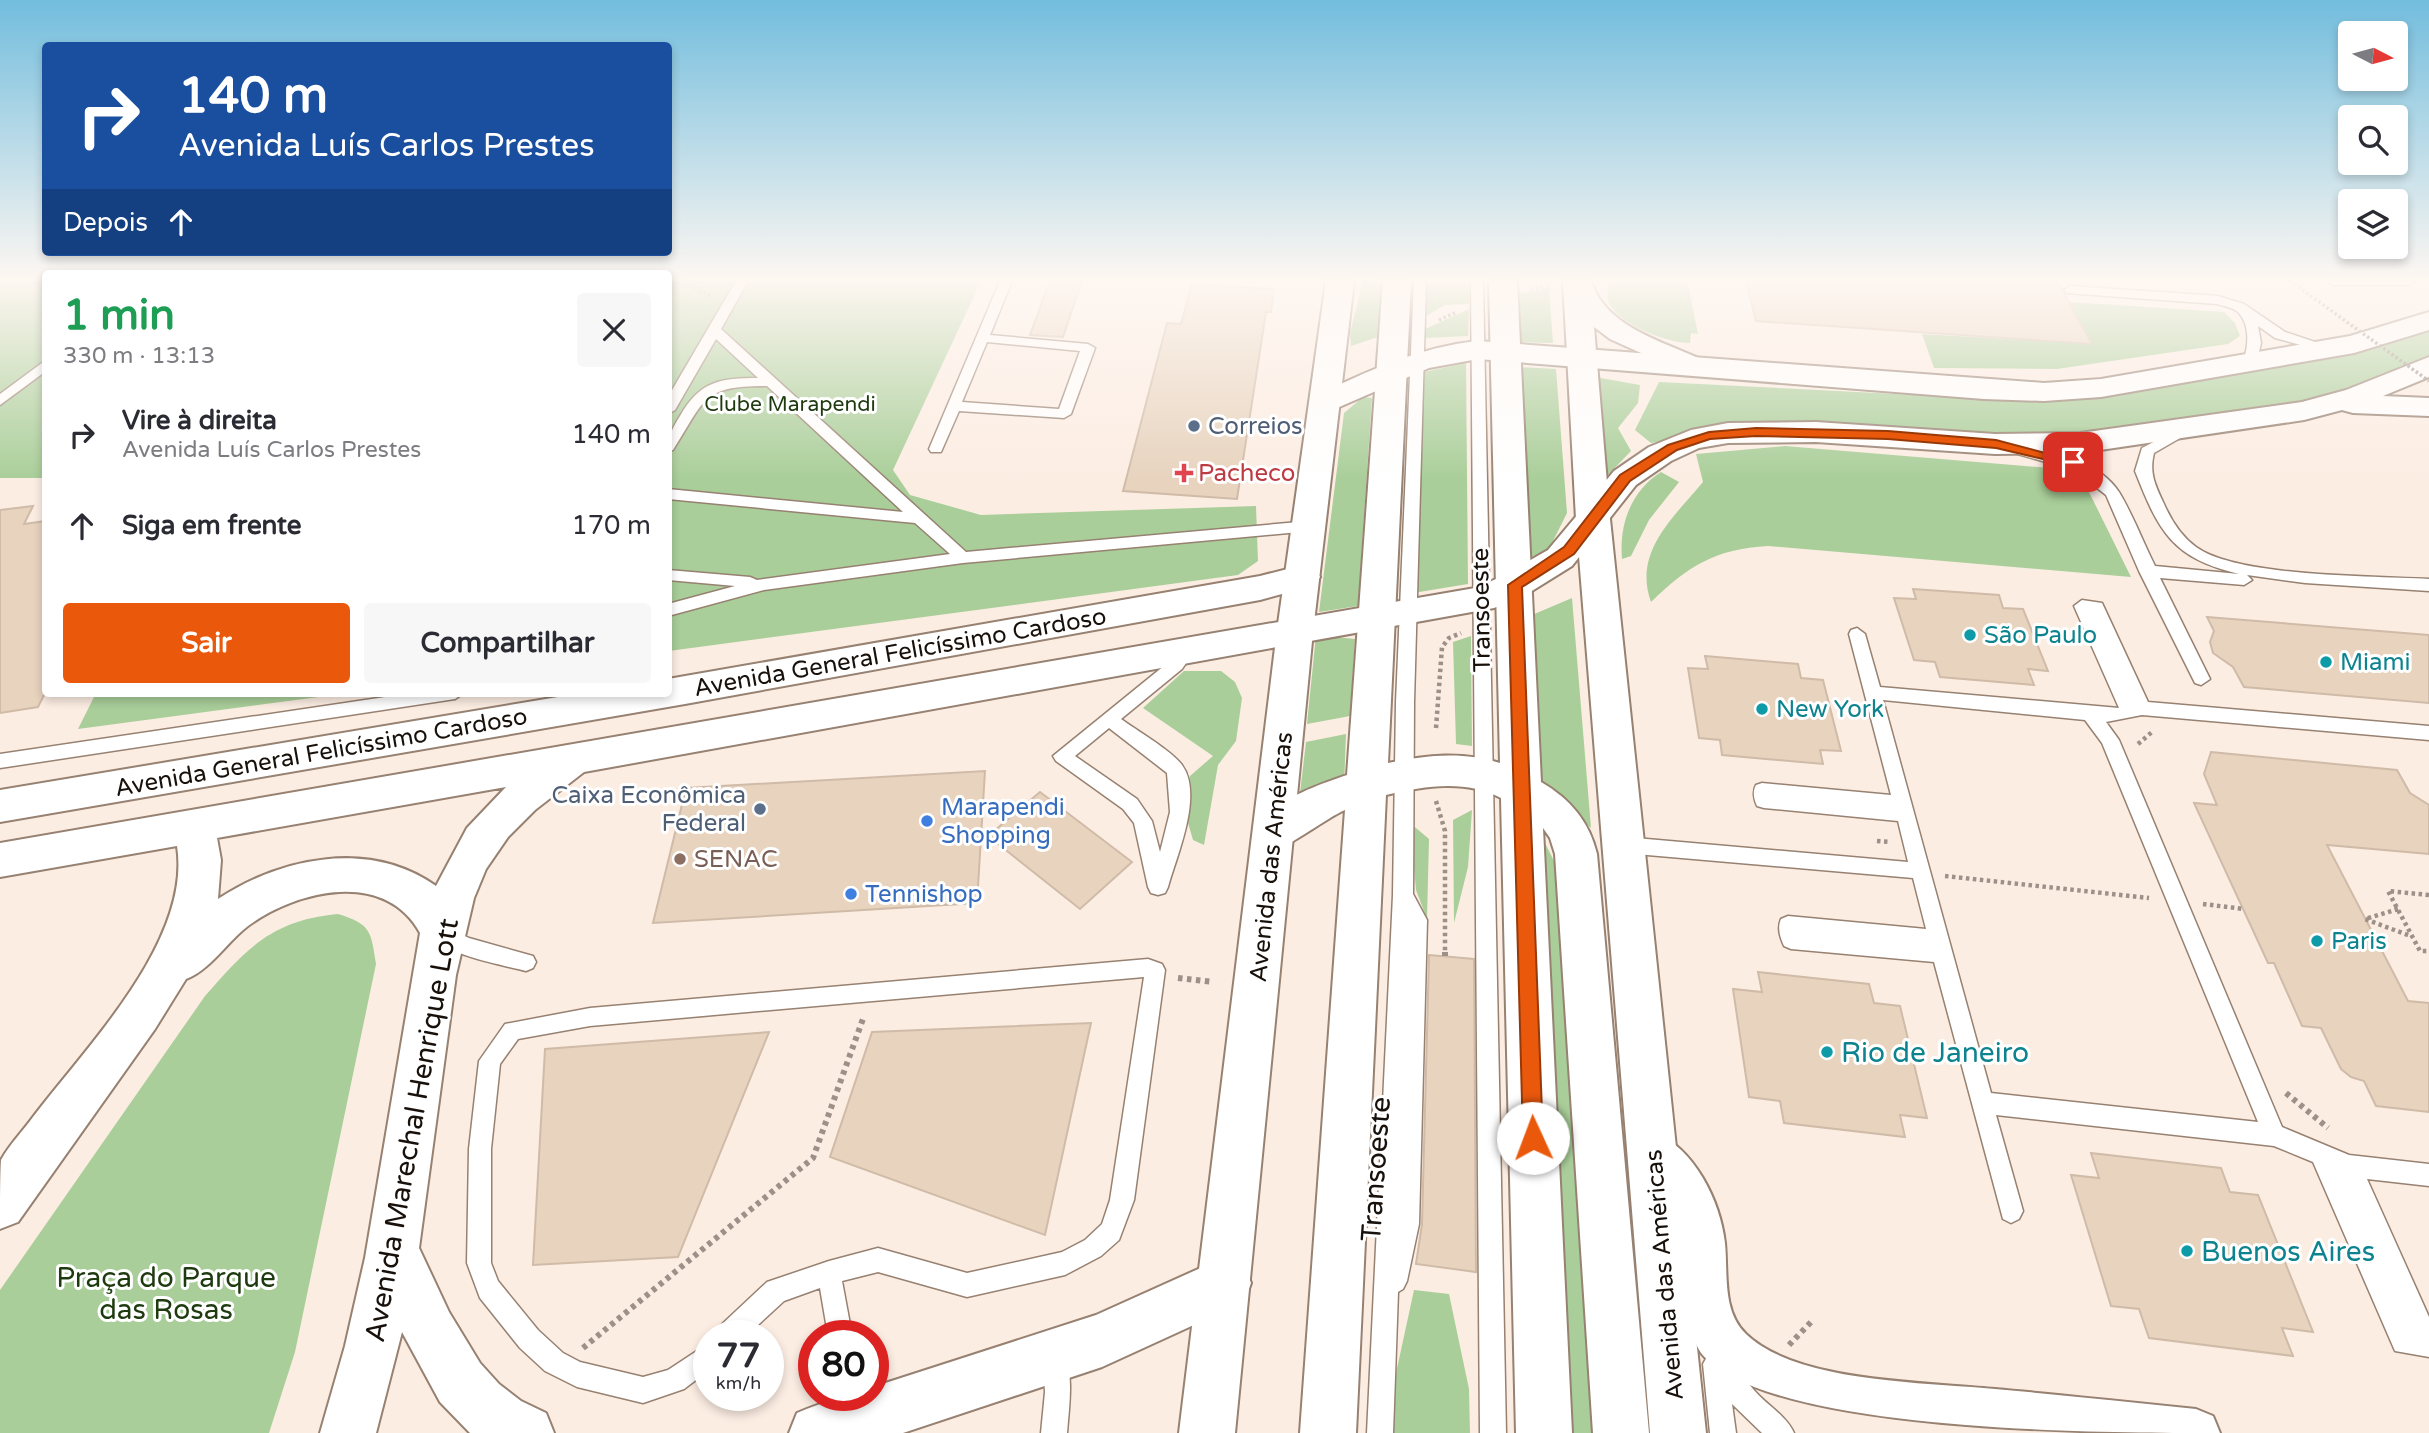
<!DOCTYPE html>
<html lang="pt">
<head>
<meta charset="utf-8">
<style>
	:root { --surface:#fff; --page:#f7f7f7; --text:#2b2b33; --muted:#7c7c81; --accent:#ea580c }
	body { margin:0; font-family:"Varela Round",sans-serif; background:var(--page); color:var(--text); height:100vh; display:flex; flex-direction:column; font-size:26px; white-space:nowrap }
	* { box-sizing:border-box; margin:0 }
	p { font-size:23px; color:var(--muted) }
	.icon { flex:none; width:38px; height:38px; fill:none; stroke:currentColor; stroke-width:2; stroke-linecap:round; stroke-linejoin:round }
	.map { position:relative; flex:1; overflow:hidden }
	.sheet { position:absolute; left:42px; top:270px; width:630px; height:427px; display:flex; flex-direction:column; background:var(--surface); border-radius:7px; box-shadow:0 4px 10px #0003 }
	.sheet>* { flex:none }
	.top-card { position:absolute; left:42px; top:42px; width:630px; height:214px; border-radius:7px; box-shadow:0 4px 10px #0003; background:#1a4fa0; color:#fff; overflow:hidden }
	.needle { width:46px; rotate:96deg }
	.buttons { position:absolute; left:2338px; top:21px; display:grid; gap:14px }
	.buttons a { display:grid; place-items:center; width:70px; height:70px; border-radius:7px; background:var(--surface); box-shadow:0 4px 10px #0003; font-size:35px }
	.speed { position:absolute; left:693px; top:1320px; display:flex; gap:14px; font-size:35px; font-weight:700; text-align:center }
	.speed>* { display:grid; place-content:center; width:91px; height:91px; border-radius:50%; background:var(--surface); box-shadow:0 4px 10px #0003; line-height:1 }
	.speed small { font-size:18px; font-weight:400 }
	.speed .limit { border:10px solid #d22; background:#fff; color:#111 }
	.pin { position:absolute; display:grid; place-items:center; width:60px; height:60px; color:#fff; margin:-30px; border-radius:14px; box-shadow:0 4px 10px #0006 }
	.me { position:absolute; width:77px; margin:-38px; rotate:358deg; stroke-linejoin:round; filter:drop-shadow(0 0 5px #0008) }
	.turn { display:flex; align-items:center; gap:24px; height:147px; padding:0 21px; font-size:32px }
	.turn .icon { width:91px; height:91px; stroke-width:2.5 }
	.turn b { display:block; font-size:49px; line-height:60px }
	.then { display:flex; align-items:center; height:66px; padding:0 21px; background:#0003; gap:14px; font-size:26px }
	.round { display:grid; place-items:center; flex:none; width:74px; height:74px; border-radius:7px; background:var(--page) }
	.summary { display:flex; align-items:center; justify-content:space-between; height:119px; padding:0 21px }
	h1 { font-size:42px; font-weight:700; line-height:52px; color:#1e9e55 }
	.action { display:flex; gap:14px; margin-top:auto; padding:14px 21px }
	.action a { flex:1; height:80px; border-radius:7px; background:var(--accent); color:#fff; font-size:28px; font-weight:700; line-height:80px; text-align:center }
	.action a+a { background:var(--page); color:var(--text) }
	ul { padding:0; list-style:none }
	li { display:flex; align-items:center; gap:21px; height:91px; padding:0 21px }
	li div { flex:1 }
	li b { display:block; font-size:26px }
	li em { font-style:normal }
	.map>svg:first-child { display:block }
	.green { fill:#a9ce99 }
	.building { fill:#e7d3be; stroke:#cfbba7; stroke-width:2 }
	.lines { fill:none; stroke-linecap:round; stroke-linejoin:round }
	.service-casing { stroke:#978171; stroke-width:3 }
	.minor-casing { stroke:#978171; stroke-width:4 }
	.tertiary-casing { stroke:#978171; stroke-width:4 }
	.secondary-casing { stroke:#978171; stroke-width:4 }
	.trunk-casing { stroke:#978171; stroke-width:4 }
	.path-far2 { stroke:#9c9088; stroke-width:3.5; stroke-dasharray:2.5 2.5; stroke-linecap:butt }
	.path-far1 { stroke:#9c9088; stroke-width:4.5; stroke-dasharray:3.5 3.5; stroke-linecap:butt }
	.path { stroke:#9c9088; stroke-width:6; stroke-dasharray:4.5 4.5; stroke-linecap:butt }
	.service { fill:#fff; fill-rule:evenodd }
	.minor { fill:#fff; fill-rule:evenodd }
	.tertiary { fill:#fff; fill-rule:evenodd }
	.secondary { fill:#fff; fill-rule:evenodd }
	.trunk { fill:#fff; fill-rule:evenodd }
	.path-bridge { stroke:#9c9088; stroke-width:3.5; stroke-dasharray:2.5 2.5; stroke-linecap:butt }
	.route { fill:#ea580c; stroke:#983908; stroke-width:2 }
	.service-dot { fill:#5c6f8a; stroke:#fff; stroke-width:2.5 }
	.health-dot { fill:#e0444e; stroke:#fff; stroke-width:2.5 }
	.culture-dot { fill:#0f9aa8; stroke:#fff; stroke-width:2.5 }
	.shop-dot { fill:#3f7fe0; stroke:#fff; stroke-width:2.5 }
	.education-dot { fill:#8d6e63; stroke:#fff; stroke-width:2.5 }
	.labels { text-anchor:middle; stroke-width:6; stroke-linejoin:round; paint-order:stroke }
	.far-park-label { font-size:21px; fill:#1e3a0f; stroke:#fff }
	.service-label { font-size:24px; fill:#4e5e75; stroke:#fff; text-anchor:start }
	.health-label { font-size:24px; fill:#be3a42; stroke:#fff; text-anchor:start }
	.street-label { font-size:24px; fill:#18100a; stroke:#fff }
	.culture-label { font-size:24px; fill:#0d838f; stroke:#fff; text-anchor:start }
	.shop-label { font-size:24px; fill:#366cbe; stroke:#fff; text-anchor:start }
	.education-label { font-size:24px; fill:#785e54; stroke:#fff; text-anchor:start }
	.near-culture-label { font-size:28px; fill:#0d838f; stroke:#fff; text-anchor:start }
	.near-street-label { font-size:28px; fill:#18100a; stroke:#fff }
	.near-park-label { font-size:28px; fill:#1e3a0f; stroke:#fff }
</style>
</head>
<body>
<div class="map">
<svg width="2429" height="1433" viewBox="0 0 2429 1433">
	<rect width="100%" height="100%" fill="#fcede3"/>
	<path class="green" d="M0 281H45V478H0Z
		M668 281H981L893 470 910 495 981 515 1256 506 1258 561 1238 575 669 651Z
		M1363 281H1381L1378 337 1351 346 1350 333Z
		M1608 281H1687L1698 334 1691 333 1690 343C1667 343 1620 325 1609 303 1607 297 1608 287 1608 281Z
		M1425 284H1470L1469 304 1445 305 1421 319Z
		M1549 287 1553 343 1516 342 1512 296Z
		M2070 302 2224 312 2235 323 2240 336 2228 344 2057 369 1934 368 1922 334 2092 344Z
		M1469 309 1468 336 1424 338 1423 330Z
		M2429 330V355L2382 377 2320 398 2089 435 2014 436 1761 422 1651 443 1635 430 1659 382 2015 400 2367 349Z
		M1466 363 1468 584 1413 593 1424 372Z
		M1517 367 1556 369 1567 513 1549 549 1527 559Z
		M1595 377 1640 385 1638 403 1618 428 1631 451 1604 479Z
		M1363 397 1372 398 1358 606 1319 612 1344 413Z
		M1785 446 2050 468 2070 476 2089 492 2131 577 1768 546C1715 549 1688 566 1651 602 1633 552 1673 518 1703 482L1696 454Z
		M1661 472 1679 482 1649 520 1631 556 1622 559C1619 524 1631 491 1661 472Z
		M1572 598 1591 828 1537 780 1532 615Z
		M1316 635 1355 639 1350 716 1307 724Z
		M1471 636 1472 746 1456 744 1453 642Z
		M1184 671H1221L1235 682 1242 698 1236 741 1218 765 1204 845 1193 840 1184 809 1190 776 1213 756 1143 708Z
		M96 693H349L78 729Z
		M1346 734 1344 787 1300 793 1306 742Z
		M1472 810 1468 867 1454 923 1453 820Z
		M1410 823 1429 839 1427 919 1416 890Z
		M1542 837 1557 867 1598 1433H1571Z
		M338 914C371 924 371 931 376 964L295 1352 269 1433H0V1290L205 996C246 949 272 920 338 914Z
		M1414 1290 1449 1294 1469 1389 1470 1433H1392L1393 1387Z"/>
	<path class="building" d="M1050 281H1082L1063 337 1030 335Z
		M1746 281H2057L2092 344 1756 321Z
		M1192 284 1274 289 1271 312H1266L1237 499 1123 491 1167 323 1181 324Z
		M33 506 24 524 46 521V691L38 707 0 713V510Z
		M1913 589 1999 595 2003 608 2023 609 2048 671 2028 669 2034 685 1940 677 1935 662 1914 660 1894 598 1916 599Z
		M2207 617 2429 635V703L2244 687 2233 667 2213 653 2210 642 2214 631Z
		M1705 656 1798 664 1801 678 1823 680 1841 751 1820 750 1823 764 1722 755 1720 740 1699 738 1688 668 1708 669Z
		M2211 752 2397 770 2410 793 2429 805V854L2327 845 2408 1001 2429 1003V1112L2376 1106 2364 1081 2351 1077 2341 1069 2321 1028 2302 1026 2274 963H2268L2194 803 2217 805 2204 774Z
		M985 771 977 903 653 923 686 788Z
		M1040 792 1132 862 1080 909 988 836Z
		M1429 955 1474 959 1476 1272 1416 1264 1422 1224Z
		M1758 972 1869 984 1874 1003 1900 1006 1927 1118 1900 1115 1905 1137 1784 1123 1780 1101 1749 1097 1733 989 1762 992Z
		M1091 1023 1045 1235 830 1157 872 1032Z
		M769 1032 678 1257 533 1265 545 1049Z
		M2091 1153 2221 1168 2230 1192 2258 1195 2313 1332 2282 1328 2293 1356 2149 1338 2139 1309 2111 1306 2071 1175 2099 1178Z"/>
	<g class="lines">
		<defs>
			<path id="service" d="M736 281H748L721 329 966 552 1310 521 1318 526 1310 531 963 563 764 590 668 616V604L735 586 668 580V570L750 577 757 580 950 554 915 523 668 499V489L903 512 767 386C701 386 706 399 673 450L668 451C668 436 672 429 680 416 700 381 720 378 758 378L716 339 675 410 668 414V397Z
				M1000 281H1012L990 335 1088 344 1095 348 1071 414 1064 418 959 411 941 452H931L929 449ZM987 342 1080 351 1059 409 962 402Z
				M1414 281H1426L1414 702 1413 894 1427 920 1419 1224 1407 1281 1403 1289 1398 1292 1393 1433H1367L1393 895 1396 702Z
				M1471 281H1483L1506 1433H1480Z
				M2327 281H2415L2409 285H2333Z
				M2070 286 2218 296 2244 304 2285 332 2333 348 2326 352 2275 338 2258 326 2261 343 2257 361 2250 365 2243 361C2249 346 2250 324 2238 312 2233 307 2223 306 2217 304L2066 293 2064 290Z
				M46 360V371L0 405V394Z
				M2182 427 2187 428V434L2154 453C2149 473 2155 485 2164 504 2171 520 2181 536 2196 547 2237 577 2374 576 2429 579V591L2305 583 2247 575 2252 580 2244 585 2160 578 2210 679 2201 685 2195 683 2139 571 2106 495 2074 470 2007 451 2005 448 2012 444C2048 452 2097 458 2119 492 2133 515 2143 542 2155 566L2239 574C2172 558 2159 532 2135 471L2142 448Z
				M2082 600 2102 603 2148 702 2429 726V740L2142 715 2106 722 2119 740 2282 1127 2349 1155 2429 1164V1186L2367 1179 2429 1317V1357L2395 1351 2313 1162 2274 1146 1996 1115 2023 1211 2019 1219 2011 1223 2003 1219 1934 962 1791 949 1784 946C1780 937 1777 928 1781 919L1788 916 1926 929 1913 878 1624 853 1617 850 1615 845 1617 840 1624 837 1908 862 1898 821 1764 808 1757 806C1754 799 1752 792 1756 785L1762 783 1891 795 1849 634 1851 630 1857 628 1865 634 1880 687 2119 708 2074 606ZM1883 700 2085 720 2102 743 2258 1122 1991 1093Z
				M1185 647 1193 653 1182 669 1121 719C1136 730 1172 751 1182 765 1204 795 1176 857 1168 887L1165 893 1158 895 1151 893 1148 887 1134 823 1123 809 1056 761 1053 756 1170 661 1179 649ZM1109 728 1167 773 1170 812 1160 852 1152 821 1137 799 1075 756Z
				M412 693H464L455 699 0 768V754Z
				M443 926 469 938 533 956 536 962 533 968 526 971C504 965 443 955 433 935L436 929Z
				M1148 959 1162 964 1165 970 1134 1200 1119 1240 1101 1256 1065 1275 967 1297 878 1272 842 1281 852 1335H828L820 1288 784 1301 747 1335H717L720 1326 767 1282 829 1261 878 1248 967 1273 1062 1252 1085 1240 1102 1224 1110 1200 1144 977 590 1026 518 1039 500 1064 491 1149V1263L498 1281 538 1330 563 1353 580 1362 643 1377 668 1370 709 1343V1370L684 1389 643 1403 577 1387 545 1371 520 1348 480 1298 467 1263 469 1149 479 1061 505 1024 590 1008Z
				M1718 1337 1727 1340C1734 1358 1740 1374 1753 1389 1765 1404 1786 1415 1794 1433H1762L1732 1404 1736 1433H1710L1703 1364 1708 1355 1706 1349 1709 1340Z
				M1055 1348 1064 1351C1074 1377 1069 1406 1067 1433H1041L1045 1392 1043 1360 1046 1351Z"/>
			<path id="minor" d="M1654 1132C1695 1149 1720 1201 1725 1243 1728 1274 1722 1311 1746 1334 1797 1383 1926 1382 1995 1389 2062 1395 2129 1402 2196 1409L2213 1416 2220 1433C2107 1433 1765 1433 1701 1353 1675 1311 1689 1263 1676 1219 1668 1193 1643 1177 1633 1153L1639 1138Z"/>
			<path id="tertiary" d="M2429 312V330L2354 353 2101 397 2044 401 1984 399 1478 359 1429 368 1337 408 1326 411 1315 408 1311 402 1315 396C1368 371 1419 347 1478 341L2044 383 2101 379 2350 336Z
				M2429 357V377L2383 396 2429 398V416L2353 413 2342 410 2304 420 2080 453 1995 454 1816 442 1728 443 1699 448 1671 461 1636 485 1572 566 1527 594 1494 608 584 772 535 810 508 837 486 869 474 898 456 975 419 1248 449 1312 480 1363 499 1384 521 1401 546 1413 554 1433H470L440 1402 402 1332 376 1433H320L345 1346 365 1258 420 933C385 869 297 890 248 926 228 941 209 971 186 979L155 1029 18 1222 0 1229C0 1214 0 1172 1 1160 9 1145 23 1131 33 1117 87 1046 192 940 177 846L0 877V843L1475 588 1503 576 1548 550 1614 471 1649 447 1691 430 1728 423 1816 422 1995 434 2080 433 2302 402 2346 390ZM506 787 467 828 436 886C370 839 282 857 218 899L221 860 217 838Z
				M1303 565 1315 569 1320 577 1315 585 1260 600 685 704 0 822V790L582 693H668V679L1260 576Z
				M1225 1257 1244 1264 1251 1283 1244 1302 1102 1367 903 1433H789L797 1413C823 1402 845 1395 873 1395V1387L1096 1315Z"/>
			<path id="secondary" d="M1326 281H1354L1313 631 1235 1433H1179L1277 631Z
				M1563 281H1591C1606 328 1665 342 1705 361L1710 367 1705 373 1695 376 1685 373 1610 339 1594 327 1610 519 1706 1433H1650L1576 519Z"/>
			<path id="trunk" d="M1383 281H1411L1388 763C1426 755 1463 751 1500 763L1489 281H1517L1541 782C1570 799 1589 821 1597 854L1649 1433H1593L1555 854 1550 838 1543 828 1572 1433H1516L1501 798C1466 779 1424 786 1386 795L1356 1433H1300L1345 810C1328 817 1287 848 1276 849 1271 850 1264 847 1259 845L1253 833C1270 801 1315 786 1347 775Z"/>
		</defs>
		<use href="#service" class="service-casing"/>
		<use href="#minor" class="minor-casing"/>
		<use href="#tertiary" class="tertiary-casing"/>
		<use href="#secondary" class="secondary-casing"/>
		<use href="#trunk" class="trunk-casing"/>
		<path class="path-far2" d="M681 281 711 296
			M1531 289 1550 285
			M1439 320 1457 312"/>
		<path class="path-far1" d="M1436 728 1442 647 1449 638 1461 633
			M2138 744 2152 732
			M1436 801 1445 831V954
			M1877 841 1890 842
			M1945 876 2149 898
			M2429 895 2388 891 2420 951H2429
			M2203 904 2244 909
			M2398 909 2365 919 2413 937"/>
		<path class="path" d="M1445 952V956
			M1178 978 1213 982
			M2286 1093 2328 1128
			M1789 1345 1812 1321
			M583 1348 813 1158 864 1016"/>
		<use href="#service" class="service"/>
		<use href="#minor" class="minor"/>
		<use href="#tertiary" class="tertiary"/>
		<use href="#secondary" class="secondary"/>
		<use href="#trunk" class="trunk"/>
		<path class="path-bridge" d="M2290 281 2429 381"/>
	</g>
	<linearGradient id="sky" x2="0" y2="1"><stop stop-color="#72bddd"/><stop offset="0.58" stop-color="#fef7f2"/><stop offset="1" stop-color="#fef7f2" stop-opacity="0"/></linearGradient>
	<rect width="2429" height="481" fill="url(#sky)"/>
	<path class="route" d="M1756 428 1888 431 1996 440 2079 462 2073 466 1996 448 1888 439 1756 436 1710 439 1677 450 1630 481 1574 554 1522 587 1543 1138 1540 1145 1533 1148 1526 1145 1523 1138 1508 585 1564 547 1620 475 1668 445 1709 432Z"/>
	<g class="service-dot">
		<circle cx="1194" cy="426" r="7"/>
		<circle cx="760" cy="809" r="7"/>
	</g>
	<path class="health-dot" d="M1180.5 462.5h7v7h7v7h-7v7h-7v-7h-7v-7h7z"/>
	<g class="culture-dot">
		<circle cx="1970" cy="635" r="7"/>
		<circle cx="2326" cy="662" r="7"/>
		<circle cx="1762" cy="709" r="7"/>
		<circle cx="2317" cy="941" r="7"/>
		<circle cx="1827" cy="1052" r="7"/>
		<circle cx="2187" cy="1251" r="7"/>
	</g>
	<g class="shop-dot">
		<circle cx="927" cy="821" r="7"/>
		<circle cx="851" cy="894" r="7"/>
	</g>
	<circle class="education-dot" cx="680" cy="859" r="7"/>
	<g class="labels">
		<g class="far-park-label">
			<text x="790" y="411">Clube Marapendi</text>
		</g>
		<g class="service-label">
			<text x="1208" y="434">Correios</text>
			<text x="746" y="803" text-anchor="end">Caixa Econômica<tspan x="746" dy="28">Federal</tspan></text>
		</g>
		<g class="health-label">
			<text x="1198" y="481">Pacheco</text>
		</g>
		<g class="street-label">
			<text transform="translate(1481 610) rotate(-91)" y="8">Transoeste</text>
			<text transform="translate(900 652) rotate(-10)" y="8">Avenida General Felicíssimo Cardoso</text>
			<text transform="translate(321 752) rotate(-10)" y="8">Avenida General Felicíssimo Cardoso</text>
			<text transform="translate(1271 857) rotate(-84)" y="8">Avenida das Américas</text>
			<text transform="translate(1664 1275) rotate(-95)" y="8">Avenida das Américas</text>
		</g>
		<g class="culture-label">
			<text x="1984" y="643">São Paulo</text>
			<text x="2340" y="670">Miami</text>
			<text x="1776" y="717">New York</text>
			<text x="2331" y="949">Paris</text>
		</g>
		<g class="shop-label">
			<text x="941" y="815">Marapendi<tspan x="941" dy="28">Shopping</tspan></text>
			<text x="865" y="902">Tennishop</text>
		</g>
		<g class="education-label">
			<text x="694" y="867">SENAC</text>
		</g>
		<g class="near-culture-label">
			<text x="1841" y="1062">Rio de Janeiro</text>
			<text x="2201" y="1261">Buenos Aires</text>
		</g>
		<g class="near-street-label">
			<text transform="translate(411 1130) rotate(-80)" y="10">Avenida Marechal Henrique Lott</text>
			<text transform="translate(1375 1169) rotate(-86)" y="10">Transoeste</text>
		</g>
		<g class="near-park-label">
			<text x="166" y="1287">Praça do Parque<tspan x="166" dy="32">das Rosas</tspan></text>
		</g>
	</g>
</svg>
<div class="buttons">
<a><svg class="needle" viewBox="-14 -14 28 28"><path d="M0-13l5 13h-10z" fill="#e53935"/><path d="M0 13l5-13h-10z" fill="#7c7c81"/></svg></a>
<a><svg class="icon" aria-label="search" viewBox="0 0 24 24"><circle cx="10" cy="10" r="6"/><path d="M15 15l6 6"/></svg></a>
<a><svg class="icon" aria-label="layers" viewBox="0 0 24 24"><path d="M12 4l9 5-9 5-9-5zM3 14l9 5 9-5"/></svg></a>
</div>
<div class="speed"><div>77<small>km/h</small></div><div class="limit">80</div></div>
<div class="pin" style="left:2073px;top:462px;background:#d93025"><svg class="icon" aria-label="arrive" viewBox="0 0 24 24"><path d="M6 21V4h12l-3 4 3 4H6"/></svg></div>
<svg class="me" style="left:1533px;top:1138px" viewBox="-20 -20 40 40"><circle r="19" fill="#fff"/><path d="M0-13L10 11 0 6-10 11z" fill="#ea580c"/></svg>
<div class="top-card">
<div class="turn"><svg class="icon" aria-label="right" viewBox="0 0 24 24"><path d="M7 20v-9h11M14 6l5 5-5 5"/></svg><div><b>140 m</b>Avenida Luís Carlos Prestes</div></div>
<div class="then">Depois<svg class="icon" aria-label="ahead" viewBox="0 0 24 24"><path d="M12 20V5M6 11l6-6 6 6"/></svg></div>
</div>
<section class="sheet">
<div class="summary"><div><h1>1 min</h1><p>330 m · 13:13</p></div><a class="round"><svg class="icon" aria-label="close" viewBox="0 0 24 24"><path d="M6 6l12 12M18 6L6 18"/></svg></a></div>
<ul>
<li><svg class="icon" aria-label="right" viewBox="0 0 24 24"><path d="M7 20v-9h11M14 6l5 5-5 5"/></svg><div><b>Vire à direita</b><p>Avenida Luís Carlos Prestes</p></div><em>140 m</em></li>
<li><svg class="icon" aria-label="ahead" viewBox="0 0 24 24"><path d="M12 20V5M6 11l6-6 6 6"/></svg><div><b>Siga em frente</b></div><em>170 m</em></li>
</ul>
<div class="action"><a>Sair</a><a>Compartilhar</a></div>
</section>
</div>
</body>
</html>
